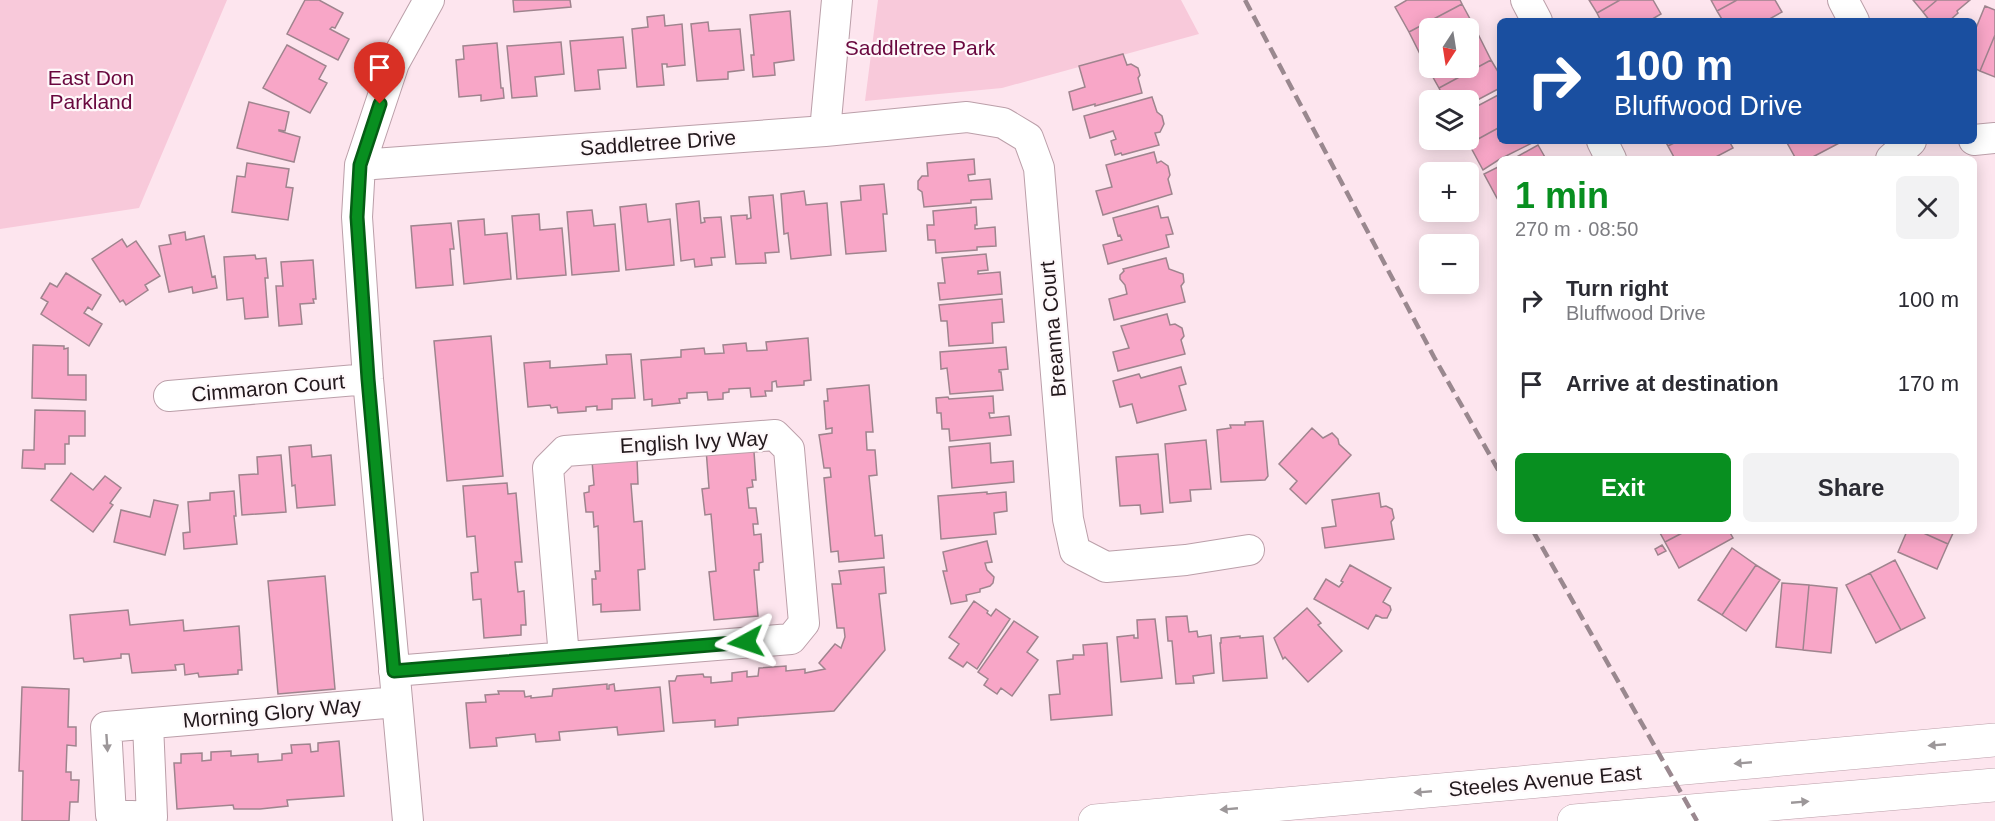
<!DOCTYPE html>
<html lang="en">
<head>
<meta charset="utf-8">
<style>
	:root { --surface:#fff; --page:#f2f2f3; --text:#2b2b33; --muted:#7c7c81; --accent:#088f20 }
	body { margin:0; font-family:Helvetica,sans-serif; background:var(--page); color:var(--text); height:100vh; display:flex; flex-direction:column; font-size:22px; white-space:nowrap }
	* { box-sizing:border-box; margin:0 }
	p { font-size:20px; color:var(--muted) }
	.icon { flex:none; width:33px; height:33px; fill:none; stroke:currentColor; stroke-width:2; stroke-linecap:round; stroke-linejoin:round }
	.map { position:relative; flex:1; overflow:hidden }
	.details { position:absolute; left:1497px; top:156px; width:480px; height:378px; display:flex; flex-direction:column; background:var(--surface); border-radius:9px; box-shadow:0 3px 15px #0003 }
	.details>* { flex:none }
	.guide { position:absolute; left:1497px; top:18px; width:480px; height:126px; border-radius:9px; box-shadow:0 3px 15px #0003; background:#1a4fa0; color:#fff; overflow:hidden }
	.needle { width:39px; rotate:192deg }
	.buttons { position:absolute; left:1419px; top:18px; display:grid; gap:12px }
	.buttons a { display:grid; place-items:center; width:60px; height:60px; border-radius:9px; background:var(--surface); box-shadow:0 3px 15px #0003; font-size:30px }
	.pin { position:absolute; display:grid; place-items:center; width:51px; height:51px; color:#fff; margin:-62px -26px; border-radius:50% 50% 50% 0; rotate:-45deg; box-shadow:0 0 6px #0007 }
	.pin .icon { rotate:45deg }
	.me { position:absolute; width:66px; margin:-33px; rotate:265deg; stroke-linejoin:round; filter:drop-shadow(0 0 4px #0008) }
	.turn { display:flex; align-items:center; gap:21px; height:126px; padding:0 18px; font-size:27px }
	.turn .icon { width:78px; height:78px; stroke-width:2.5 }
	.turn b { display:block; font-size:42px; line-height:51px }
	.round { display:grid; place-items:center; flex:none; width:63px; height:63px; border-radius:9px; background:var(--page) }
	.summary { display:flex; align-items:center; justify-content:space-between; height:102px; padding:0 18px }
	h1 { font-size:36px; font-weight:800; line-height:45px; color:var(--accent) }
	.action { display:flex; gap:12px; margin-top:auto; padding:12px 18px }
	.action a { flex:1; height:69px; border-radius:9px; background:var(--accent); color:#fff; font-size:24px; font-weight:800; line-height:69px; text-align:center }
	.action a+a { background:var(--page); color:var(--text) }
	ul { padding:0; list-style:none }
	li { display:flex; align-items:center; gap:18px; height:84px; padding:0 18px }
	li div { flex:1 }
	li b { display:block; font-size:22px }
	li em { font-style:normal }
	.map>svg:first-child { display:block }
	.green { fill:#f8c9da }
	.building { fill:#f8a6c7; stroke:#9f848e; stroke-width:1.5 }
	.lines { fill:none; stroke-linecap:round; stroke-linejoin:round }
	.minor-casing { stroke:#bb9fa9; stroke-width:32 }
	.major-casing { stroke:#bb9fa9; stroke-width:34 }
	.minor { stroke:#fff; stroke-width:30 }
	.major { stroke:#fff; stroke-width:33 }
	.rail { stroke:#9a888f; stroke-width:4.5; stroke-dasharray:12 6; stroke-linecap:butt }
	.oneway { fill:#9c9799 }
	.route-casing { stroke:#055d15; stroke-width:15 }
	.route { stroke:#088f20; stroke-width:10 }
	.labels { text-anchor:middle; stroke-width:4.5; stroke-linejoin:round; paint-order:stroke }
	.park-label { font-size:21px; fill:#69073e; stroke:#fef8fa }
	.street-label { font-size:21px; fill:#22181c; stroke:#fef8fa }
</style>
</head>
<body>
<div class="map">
<svg width="1995" height="821" viewBox="0 0 1995 821">
	<rect width="100%" height="100%" fill="#fde5ee"/>
	<path class="green" d="M0 0H227L139 208 0 229Z
		M878 0H1181L1199 34 1002 88 865 101Z"/>
	<path class="building" d="M305 0H319L343 13 335 28 332 27 330 29 349 39 338 60 287 34Z
		M513 0H570L571 7 514 12Z
		M1407 0H1460L1462 4 1409 32 1395 7Z
		M1589 0H1620L1597 13Z
		M1620 0H1653L1661 14 1649 21H1601L1597 13Z
		M1711 0H1737L1717 11Z
		M1737 0H1775L1782 12 1766 21H1723L1717 11Z
		M1913 0H1937L1923 12Z
		M1937 0H1970L1957 11 1958 13 1949 21H1930L1923 12Z
		M1462 4 1476 30 1468 34V28H1430V54L1422 58 1409 32Z
		M1985 6 1995 10V35L1980 71 1974 68V33Z
		M790 11 794 60 774 63 775 75 753 77 751 55H754L750 15Z
		M664 15 665 26 682 24 685 65 667 67V64H662L664 85 637 87 632 29 648 27 647 17Z
		M708 22 709 31 740 29 744 70 728 72V79L697 81 691 24Z
		M1478 34 1491 60 1439 88 1425 63 1430 60V68H1468V39Z
		M1995 35V77L1980 71Z
		M623 37 626 68 598 70 600 89 575 91 570 41Z
		M561 42 564 74 535 77 537 96 512 98 507 46Z
		M497 43 501 88H503L504 98 481 101V95L459 97 456 60 464 59 463 46Z
		M287 45 326 66 319 79 327 83 310 113 263 88Z
		M1123 54 1127 65 1131 64 1138 68 1140 75 1138 78 1142 93 1095 106V104L1073 110 1069 92 1085 87 1079 66Z
		M1491 60 1500 75V88L1468 105V100H1445L1439 88Z
		M1500 94V127L1469 144 1466 140H1468V111Z
		M1152 97 1157 112 1162 116 1164 124 1160 132 1155 133 1159 145 1122 155 1121 153 1115 155 1111 141 1116 139 1113 131 1090 138 1084 116Z
		M249 102 289 112 285 131 279 130V131L300 137 294 162 237 148Z
		M1500 127V141H1536L1500 159 1483 170 1469 144Z
		M1665 141H1678L1668 146Z
		M1678 141H1729L1733 148 1712 159H1675L1668 146Z
		M1786 141H1843L1809 159H1796Z
		M1538 145 1546 159H1513Z
		M1154 152 1157 163 1161 161 1168 166 1170 175 1168 179 1172 194 1103 215 1096 191 1112 187 1106 165Z
		M974 159 975 174 968 175 969 181 990 179 992 199 971 200V203L924 207 922 192 918 189V181L922 176H928L927 163Z
		M247 163 289 169 286 187 293 188 288 220 232 212 237 176 245 177Z
		M1500 166V199L1498 200 1484 174Z
		M884 184 887 214H883L886 251 846 254 841 202 861 200 860 186Z
		M804 191 806 205 827 203 831 255 791 259 788 233 784 234 781 194Z
		M773 195 779 252 765 253 766 263 736 264 731 216 747 215V219L751 218 749 197Z
		M699 201 701 223 705 222 704 218 721 217 725 257 711 258 712 265 695 267 694 259 681 261 676 204Z
		M646 204 648 222 670 219 674 265 626 270 620 207Z
		M1158 206 1161 218 1168 217 1173 234 1166 235 1169 247 1108 264 1103 245 1122 240 1120 235 1118 236 1113 218Z
		M976 207 977 225H975V229L995 227 996 246 977 247V250L936 253 935 240H928L927 225H934L933 211Z
		M592 210 594 226 615 224 619 271 572 275 567 212Z
		M539 214 540 230 562 228 566 275 517 279 512 216Z
		M484 219 485 235 507 233 511 279 464 284 458 221Z
		M451 223 454 249H450L453 285 416 288 411 226Z
		M185 232 186 240 204 236 212 277 215 276 217 288 193 293 192 287 169 292 159 246 171 244 169 235Z
		M122 239 127 247 136 241 160 276 145 285 148 290 126 305 123 300 120 302 92 259Z
		M986 254 988 270 978 271V274L1000 272 1002 294 940 300 938 283H945L942 258Z
		M255 255 256 259 266 258 268 278H265L268 317 245 319 243 298 227 300 224 257Z
		M1166 258 1169 269 1183 274 1184 282 1181 286 1185 302 1114 320 1109 299 1127 294 1125 285 1120 279V275L1124 271 1123 269Z
		M313 260 316 299H313L314 303 300 304 302 324 279 326 276 286H283L281 262Z
		M66 273 101 295 92 310 88 307 84 313 102 324 89 346 41 314 48 302 41 298 50 283 57 287Z
		M1002 299 1004 322 992 323 993 343 949 346 947 321H941L939 305Z
		M1167 314 1170 325 1175 324 1182 328 1184 336 1181 340 1185 354 1118 371 1113 352 1129 348 1121 326Z
		M491 336 503 476 447 481 434 341Z
		M808 338 811 380 804 381V385L777 387 776 381 772 382V391H765L766 396 751 397 750 388 729 389V392L723 393V399L708 400 707 392 687 393V398L679 399 680 403 652 406V399L644 400 641 360 681 357V350L704 348 705 354 724 353 723 345 746 343 747 351 767 350 766 342Z
		M33 345 64 346V349L68 348V375H86V400L32 398Z
		M1006 347 1008 369 999 370V372H1001L1003 390 950 394 947 368 941 369 940 352Z
		M631 354 635 398 612 399V409L597 410V406L586 407V411L558 413 557 407 551 408 550 405 528 407 524 363 550 361V368L607 364 606 355Z
		M1181 367 1186 384 1179 386 1186 410 1137 423 1132 404 1120 407 1113 381 1139 374 1141 378Z
		M869 385 873 432H866L867 450H875L877 475 869 476 875 536 882 535 884 558 839 562 838 551 831 552 824 478 831 477 830 468H824L820 441 819 435 832 433V428L826 429 824 401H828L827 389Z
		M993 396 994 413H989L990 418 1009 416 1011 435 950 441 949 429H942L941 413H937L936 398 948 397 949 399Z
		M35 410 85 411V436H69V444H65V464H45V469L22 468 23 450H34Z
		M1263 421 1268 476 1265 480 1221 482 1217 430 1231 428 1230 425H1245V422Z
		M1312 428 1323 438 1332 433 1338 439 1339 444 1351 455 1306 504 1290 489 1297 481 1279 464Z
		M1206 440 1211 489 1190 490 1191 501 1170 503 1165 444Z
		M990 443 991 463 1013 461 1014 482 952 488 949 447Z
		M311 445 312 457 331 455 335 505 297 508 295 485 292 486 289 447Z
		M746 446V452H754L756 480H752L753 487 747 488 749 508H756L758 524H753L754 535 761 534 763 562 759 563V570H754L758 616 714 620 709 572 716 571 711 514 705 515 702 489 709 488 706 449Z
		M1158 454 1163 512 1141 514 1140 505 1120 506 1116 457Z
		M281 455 286 512 242 515 239 475 258 474 257 457Z
		M637 458 638 484H631L634 522 642 521 645 569 638 570 640 610 601 612V604L593 605 592 579H596L595 571H600L598 526 594 527 593 512H586L584 493 589 492V486L594 485 592 461Z
		M71 473 93 490 105 476 121 488 110 503 113 505 93 532 51 500Z
		M507 483 508 494 516 493 522 562H515L518 592 524 591 526 625H521V635L484 638 481 599 473 600 471 573 478 572 475 536 467 537 463 486Z
		M234 491 236 516H234L237 544 184 549 183 533 190 532 188 502 210 500V493Z
		M987 492V494L1006 492 1007 511 994 513 996 534 941 539 938 496Z
		M1379 493 1381 507 1386 506 1392 509 1394 518 1391 522 1394 539 1325 548 1322 528 1336 526 1332 500Z
		M154 500 178 505 165 555 114 542 121 510 150 517Z
		M1659 531H1686L1665 542Z
		M1686 531H1729L1733 538 1679 568 1665 542Z
		M1907 531H1919L1948 544 1937 569 1898 552Z
		M1919 531H1954L1948 544Z
		M987 541 992 562 985 563 987 570 994 577 993 583 990 586 980 589V592L966 595 967 601 951 604 943 571H947L943 552Z
		M1662 545 1666 551 1658 555 1655 549Z
		M1732 548 1756 565 1722 615 1698 600Z
		M1895 560 1925 618 1901 630 1870 573Z
		M1350 565 1391 588 1383 602 1390 606 1391 610 1387 618H1382L1376 615 1368 629 1314 599 1326 579 1339 587 1343 582 1341 581Z
		M1756 565 1780 580 1746 631 1722 615Z
		M884 567 886 593 879 594 885 650 834 711 738 718V725L715 727V720L673 723 669 681H675L677 676 703 674 704 677H711V683L732 681V673L747 671V677L758 676 759 668 786 666V671L805 669V673L825 669 819 663 835 644 841 648 845 637 844 628H837L832 584H841L839 571Z
		M1870 573 1901 630 1876 643 1846 585Z
		M325 576 335 689 278 694 268 581Z
		M1782 583 1809 585 1803 650 1776 647Z
		M1809 585 1837 588 1831 653 1803 650Z
		M974 601 988 611 987 613 991 616 996 609 1010 619 977 669 967 662 963 667 949 658 959 644 949 637Z
		M1307 608 1321 623 1318 625 1342 651 1308 682 1285 657 1283 659 1274 638Z
		M128 610 130 625 183 620 184 631 239 626 242 670H238V674L199 677 198 673 185 675 184 664 175 665 176 670 132 673 129 654H121V658L84 662 83 658 74 659 70 615Z
		M1187 616 1189 632 1197 631 1198 637 1211 635 1214 673 1193 676 1194 683 1176 684 1172 641H1168L1166 617Z
		M1155 619 1162 678 1121 682 1117 637 1134 635V638H1138L1137 620Z
		M1014 621 1038 637 1027 652 1038 660 1012 696 1001 688 997 694 984 685 988 679 978 672Z
		M1240 636V638L1263 636 1267 678 1223 681 1220 643H1221V638Z
		M1107 643 1112 715 1051 720 1049 695 1060 694 1057 661 1073 659V655H1084L1083 645Z
		M607 684V689H609V685L614 684 615 691 660 687 664 731 618 735 617 727 559 732 560 740 536 742 535 734 496 738 497 746 470 748 466 703 486 702 485 695 499 694 498 691H524L525 697 531 696V698L552 696 553 689Z
		M22 687 69 689 68 727H76V746L67 745 66 772H71V780H79L78 802H70L69 821H22L23 771H19Z
		M339 741 344 796 287 800 288 806 260 809H234L233 805 177 809 174 763H181V754L202 753V761L211 760V752L231 751V756L258 754V762L282 760V754L292 753 291 745 310 744 311 752 318 751V743Z"/>
	<g class="lines">
		<defs>
			<path id="minor" d="M1526 0 1537 21
				M1843 0 1854 21
				M825 131 967 117 1003 123 1028 138 1039 168 1068 519 1075 551 1106 567 1186 560 1249 550
				M1974 140 1995 138
				M1602 141 1611 159
				M1891 159 1911 141
				M360 165 825 131 837 0
				M169 396 368 379
				M394 671C526 661 659 649 791 639L804 623 789 449 775 435 565 451 548 468 564 657
				M148 724 152 817 111 815 106 727 397 702
				M408 821 368 379 357 217 360 165 394 63 429 0"/>
			<path id="major" d="M1095 821 1995 740
				M1574 821 1995 785"/>
		</defs>
		<use href="#minor" class="minor-casing"/>
		<use href="#major" class="major-casing"/>
		<use href="#minor" class="minor"/>
		<use href="#major" class="major"/>
		<path class="rail" d="M1245 0 1434 357 1500 473
			M1533 531 1697 821"/>
	</g>
	<defs><path id="oneway-solid" d="M-6-.8H1V-3.2L6.5 0L1 3.2V.8H-6Z" transform="scale(1.5)"/></defs>
	<g class="oneway">
		<use href="#oneway-solid" transform="translate(107 743) rotate(86)"/>
		<use href="#oneway-solid" transform="translate(1937 745) rotate(175)"/>
		<use href="#oneway-solid" transform="translate(1743 763) rotate(175)"/>
		<use href="#oneway-solid" transform="translate(1423 792) rotate(175)"/>
		<use href="#oneway-solid" transform="translate(1800 802) rotate(-5)"/>
		<use href="#oneway-solid" transform="translate(1229 809) rotate(175)"/>
	</g>
	<g class="lines">
		<defs>
			<path id="route" d="M380 104 360 165 357 217 368 379 394 671 746 642"/>
		</defs>
		<use href="#route" class="route-casing"/>
		<use href="#route" class="route"/>
	</g>
	<g class="labels">
		<g class="park-label">
			<text x="920" y="55">Saddletree Park</text>
			<text x="91" y="85">East Don<tspan x="91" dy="24">Parkland</tspan></text>
		</g>
		<g class="street-label">
			<text transform="translate(658 143) rotate(-4)" y="7">Saddletree Drive</text>
			<text transform="translate(1053 329) rotate(-95)" y="7">Breanna Court</text>
			<text transform="translate(268 388) rotate(-5)" y="7">Cimmaron Court</text>
			<text transform="translate(694 442) rotate(-3)" y="7">English Ivy Way</text>
			<text transform="translate(272 713) rotate(-5)" y="7">Morning Glory Way</text>
			<text transform="translate(1545 781) rotate(-5)" y="7">Steeles Avenue East</text>
		</g>
	</g>
</svg>
<div class="buttons">
<a><svg class="needle" viewBox="-14 -14 28 28"><path d="M0-13l5 13h-10z" fill="#e53935"/><path d="M0 13l5-13h-10z" fill="#7c7c81"/></svg></a>
<a><svg class="icon" aria-label="layers" viewBox="0 0 24 24"><path d="M12 4l9 5-9 5-9-5zM3 14l9 5 9-5"/></svg></a>
<a>+</a>
<a>−</a>
</div>
<div class="pin" style="left:380px;top:104px;background:#d93025"><svg class="icon" aria-label="arrive" viewBox="0 0 24 24"><path d="M6 21V4h12l-3 4 3 4H6"/></svg></div>
<svg class="me" style="left:746px;top:642px" viewBox="-20 -20 40 40"><path d="M0-17L14 15 0 8-14 15z" fill="#088f20" stroke="#fff" stroke-width="4"/></svg>
<div class="guide">
<div class="turn"><svg class="icon" aria-label="right" viewBox="0 0 24 24"><path d="M7 20v-9h11M14 6l5 5-5 5"/></svg><div><b>100 m</b>Bluffwood Drive</div></div>
</div>
<section class="details">
<div class="summary"><div><h1>1 min</h1><p>270 m · 08:50</p></div><a class="round"><svg class="icon" aria-label="close" viewBox="0 0 24 24"><path d="M6 6l12 12M18 6L6 18"/></svg></a></div>
<ul>
<li><svg class="icon" aria-label="right" viewBox="0 0 24 24"><path d="M7 20v-9h11M14 6l5 5-5 5"/></svg><div><b>Turn right</b><p>Bluffwood Drive</p></div><em>100 m</em></li>
<li><svg class="icon" aria-label="arrive" viewBox="0 0 24 24"><path d="M6 21V4h12l-3 4 3 4H6"/></svg><div><b>Arrive at destination</b></div><em>170 m</em></li>
</ul>
<div class="action"><a>Exit</a><a>Share</a></div>
</section>
</div>
</body>
</html>
